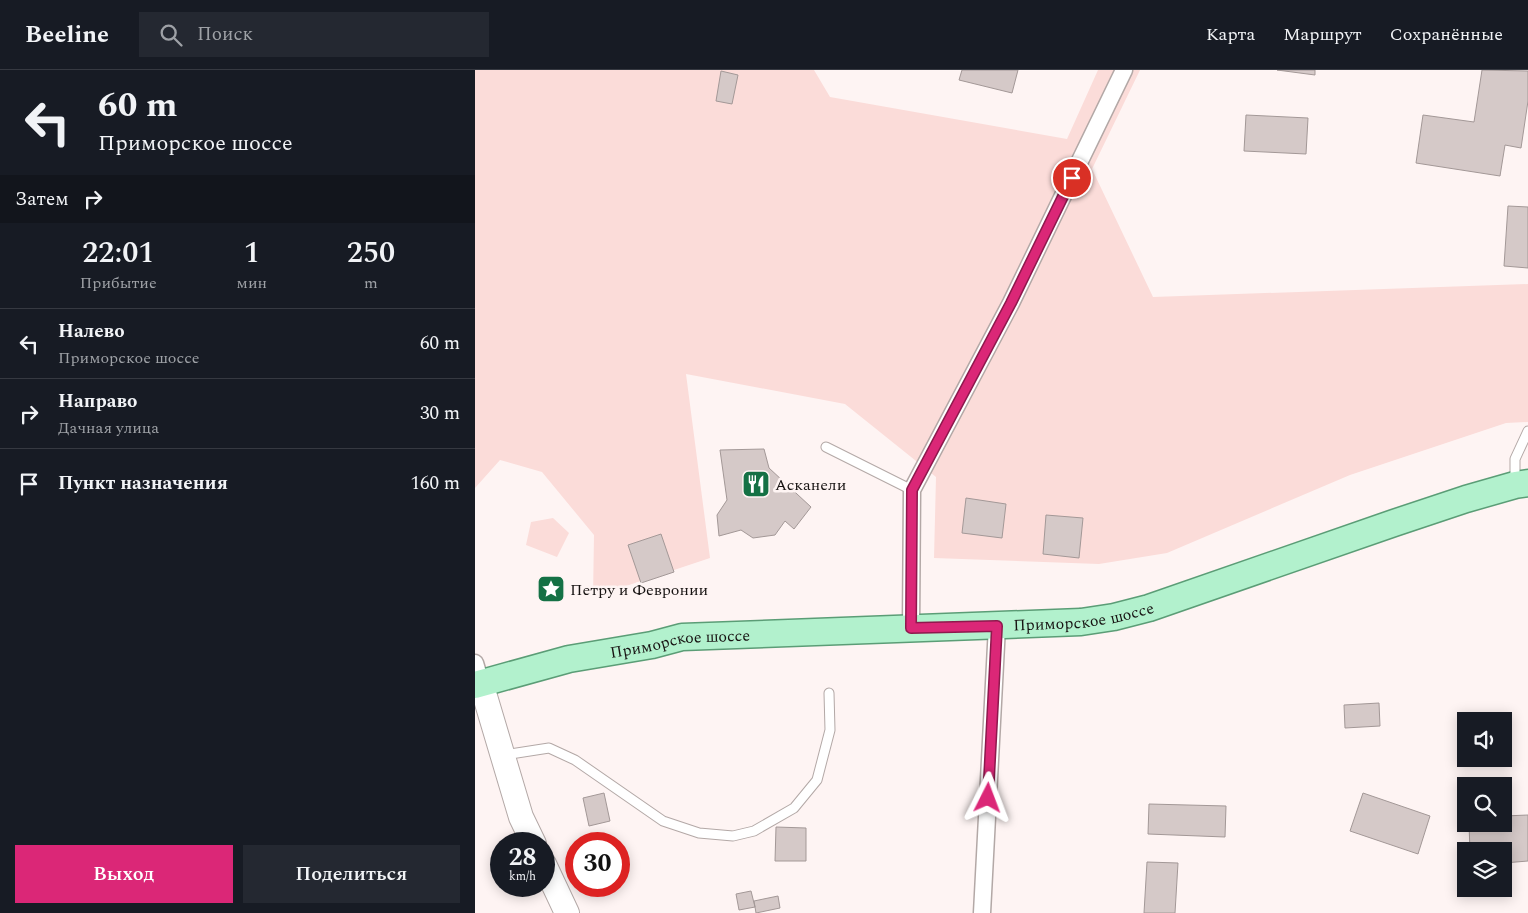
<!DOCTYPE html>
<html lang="ru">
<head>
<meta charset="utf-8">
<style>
	:root { --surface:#171b24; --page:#242831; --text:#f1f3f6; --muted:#9ea1a6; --line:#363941; --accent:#db2777 }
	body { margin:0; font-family:Spectral,serif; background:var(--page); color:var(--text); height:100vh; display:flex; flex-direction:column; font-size:19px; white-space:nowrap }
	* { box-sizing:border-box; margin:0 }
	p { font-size:16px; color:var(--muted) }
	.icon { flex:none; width:28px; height:28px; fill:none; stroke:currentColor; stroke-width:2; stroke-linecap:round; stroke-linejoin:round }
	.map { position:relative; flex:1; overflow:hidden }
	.drawer { display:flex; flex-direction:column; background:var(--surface); width:475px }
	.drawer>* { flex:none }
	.guide { background:#171b24; color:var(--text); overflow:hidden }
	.fabs { position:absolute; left:982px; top:642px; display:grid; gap:10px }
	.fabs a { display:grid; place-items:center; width:55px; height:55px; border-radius:0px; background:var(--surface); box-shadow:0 2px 12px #0003; font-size:25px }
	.speed { position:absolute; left:15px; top:762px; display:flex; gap:10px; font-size:25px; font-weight:700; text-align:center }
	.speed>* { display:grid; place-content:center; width:65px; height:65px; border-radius:50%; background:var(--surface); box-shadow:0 2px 12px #0003; line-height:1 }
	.speed small { font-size:12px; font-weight:400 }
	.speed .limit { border:8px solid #d22; background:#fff; color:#111 }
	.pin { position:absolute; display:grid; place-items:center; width:42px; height:42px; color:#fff; margin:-21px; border:2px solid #fff; border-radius:50%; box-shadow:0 1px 5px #0007 }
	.me { position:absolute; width:55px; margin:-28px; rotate:3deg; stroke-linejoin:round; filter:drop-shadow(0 0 4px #0008) }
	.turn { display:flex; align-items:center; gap:18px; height:105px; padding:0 15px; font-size:22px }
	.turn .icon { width:65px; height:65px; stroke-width:2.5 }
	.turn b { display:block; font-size:35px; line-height:42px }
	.then { display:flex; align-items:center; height:48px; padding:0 15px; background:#0003; gap:10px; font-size:19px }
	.eta { display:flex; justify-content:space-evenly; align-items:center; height:85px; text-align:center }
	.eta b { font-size:30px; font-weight:600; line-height:35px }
	.action { display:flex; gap:10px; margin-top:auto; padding:10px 15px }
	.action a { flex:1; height:58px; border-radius:0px; background:var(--accent); color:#fff; font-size:20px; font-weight:600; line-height:58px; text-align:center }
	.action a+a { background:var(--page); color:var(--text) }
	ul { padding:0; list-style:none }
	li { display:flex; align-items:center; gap:15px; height:70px; padding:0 15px; border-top:1px solid var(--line) }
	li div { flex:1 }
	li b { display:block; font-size:19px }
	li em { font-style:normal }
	header { display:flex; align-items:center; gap:30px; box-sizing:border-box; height:70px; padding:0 25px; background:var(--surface); border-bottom:1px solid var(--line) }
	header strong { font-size:24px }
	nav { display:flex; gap:28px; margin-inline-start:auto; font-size:18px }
	.search { width:350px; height:45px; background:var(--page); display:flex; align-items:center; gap:12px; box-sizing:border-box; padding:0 18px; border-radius:0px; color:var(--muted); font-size:19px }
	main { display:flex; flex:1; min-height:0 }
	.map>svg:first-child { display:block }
	.green { fill:#fbdcd9 }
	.building { fill:#d5c9c8; stroke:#a39897 }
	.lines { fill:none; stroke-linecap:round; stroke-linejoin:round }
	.lane-casing { stroke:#b3a8a6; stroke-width:11 }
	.street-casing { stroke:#b3a8a6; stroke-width:19 }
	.secondary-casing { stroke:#b3a8a6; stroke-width:26 }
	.primary-casing { stroke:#5b9d76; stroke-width:29 }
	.lane { stroke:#fff; stroke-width:9 }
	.street { stroke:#fff; stroke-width:16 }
	.secondary { stroke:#fff; stroke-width:24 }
	.primary { stroke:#b2f1cd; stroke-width:26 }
	.route-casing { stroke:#8e194d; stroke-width:12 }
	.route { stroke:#db2777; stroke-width:9 }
	.labels { text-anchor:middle; stroke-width:5; stroke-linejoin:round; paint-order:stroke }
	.poi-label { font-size:16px; fill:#171312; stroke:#fef4f3; text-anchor:start }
	.street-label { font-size:16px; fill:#171312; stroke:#fef4f3 }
</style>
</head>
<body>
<header>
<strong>Beeline</strong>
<div class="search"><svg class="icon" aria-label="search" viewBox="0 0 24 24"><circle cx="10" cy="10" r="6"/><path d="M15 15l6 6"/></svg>Поиск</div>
<nav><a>Карта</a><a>Маршрут</a><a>Сохранённые</a></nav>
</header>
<main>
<section class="drawer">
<div class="guide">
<div class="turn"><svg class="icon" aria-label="left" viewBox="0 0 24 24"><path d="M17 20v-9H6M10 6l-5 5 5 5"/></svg><div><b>60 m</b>Приморское шоссе</div></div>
<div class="then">Затем<svg class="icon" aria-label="right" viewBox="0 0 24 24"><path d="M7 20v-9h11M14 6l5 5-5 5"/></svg></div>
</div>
<div class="eta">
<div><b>22:01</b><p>Прибытие</p></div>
<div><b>1</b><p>мин</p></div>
<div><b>250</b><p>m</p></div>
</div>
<ul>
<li><svg class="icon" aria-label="left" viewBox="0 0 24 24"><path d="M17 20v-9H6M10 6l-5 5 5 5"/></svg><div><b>Налево</b><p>Приморское шоссе</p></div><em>60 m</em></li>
<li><svg class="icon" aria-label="right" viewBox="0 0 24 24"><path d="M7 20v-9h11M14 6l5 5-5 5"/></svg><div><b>Направо</b><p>Дачная улица</p></div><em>30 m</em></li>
<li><svg class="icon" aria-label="arrive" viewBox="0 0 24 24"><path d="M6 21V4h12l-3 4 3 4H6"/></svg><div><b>Пункт назначения</b></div><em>160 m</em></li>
</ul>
<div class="action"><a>Выход</a><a>Поделиться</a></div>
</section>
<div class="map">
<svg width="1053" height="843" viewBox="0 0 1053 843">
	<rect width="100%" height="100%" fill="#fef4f3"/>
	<path class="green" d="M0 0H339L355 27 592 69 623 0H665L617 99 678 227 1053 214V352L1031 353 875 405 692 483 624 494 459 488 461 407 370 334 211 304 235 488 118 527 119 465 67 402 25 390 0 418Z
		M78 448 94 463 82 487 51 475 56 452Z"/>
	<path class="building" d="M487 0H543L537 23 484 10Z
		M802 0H840V5Z
		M1007 0 1053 1V31L1046 78 1030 75 1025 106 941 93 948 45 999 52Z
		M246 1 263 5 257 34 241 31Z
		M771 45 833 48 831 84 769 81Z
		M1033 136 1053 137V198L1029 196Z
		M289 379 294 398 336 437 319 459 310 451 300 465 278 468 266 460 244 466 242 445 252 430 245 380Z
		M491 428 531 434 527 468 487 463Z
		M571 445 608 448 604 488 568 484Z
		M186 464 199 502 166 513 153 475Z
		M904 633 905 656 870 658 869 635Z
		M129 723 135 751 114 756 108 728Z
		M888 723 955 746 943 784 875 761Z
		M674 734 751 736 750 767 673 764Z
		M1053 745V791L1029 793V781H995L994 754H1029V746Z
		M301 757 331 758V791H300Z
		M672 792 703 793 700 843H669Z
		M276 821 280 837 264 840 261 824Z
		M303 826 305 838 281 843 279 831Z"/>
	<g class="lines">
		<defs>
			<path id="lane" d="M351 377 437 420
				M1040 412V389L1053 361
				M29 685 74 678 100 690 188 751 224 763 258 766 279 761 319 738 342 710 355 660 354 623"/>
			<path id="street" d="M436 558 437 420 536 233 649 0
				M0 593 6 613
				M507 843 522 556"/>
			<path id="secondary" d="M6 613 46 747 59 774
				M69 794 92 843"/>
			<g id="primary">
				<path id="s1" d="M0 615 94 589 177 575 207 567 606 552 639 547 674 538 919 453 991 429 1040 415 1053 413"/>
			</g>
		</defs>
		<use href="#lane" class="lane-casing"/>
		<use href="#street" class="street-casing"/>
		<use href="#secondary" class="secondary-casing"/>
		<use href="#primary" class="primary-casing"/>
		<use href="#lane" class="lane"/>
		<use href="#street" class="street"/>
		<use href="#secondary" class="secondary"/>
		<use href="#primary" class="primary"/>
	</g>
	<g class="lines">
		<defs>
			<path id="route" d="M513 728 522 556 436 558 437 420 536 233 597 108"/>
		</defs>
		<use href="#route" class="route-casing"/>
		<use href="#route" class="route"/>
	</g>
	<defs>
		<symbol id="restaurant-square" viewBox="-11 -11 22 22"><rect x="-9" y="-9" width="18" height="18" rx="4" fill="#147145" stroke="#fef4f3"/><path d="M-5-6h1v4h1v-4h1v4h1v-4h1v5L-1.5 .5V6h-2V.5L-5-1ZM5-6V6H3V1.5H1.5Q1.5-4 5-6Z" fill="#fff"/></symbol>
		<symbol id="sight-square" viewBox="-11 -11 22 22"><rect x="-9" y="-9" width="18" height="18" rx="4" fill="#147145" stroke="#fef4f3"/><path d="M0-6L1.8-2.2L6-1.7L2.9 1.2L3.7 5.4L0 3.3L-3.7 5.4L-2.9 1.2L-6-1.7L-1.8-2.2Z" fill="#fff"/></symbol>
	</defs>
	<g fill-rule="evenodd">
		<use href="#restaurant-square" x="265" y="398" width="32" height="32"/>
		<use href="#sight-square" x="60" y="503" width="32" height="32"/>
	</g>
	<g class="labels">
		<g class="poi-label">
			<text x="300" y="420">Асканели</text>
			<text x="95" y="525">Петру и Февронии</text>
		</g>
		<g class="street-label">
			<text dy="6" stroke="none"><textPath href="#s1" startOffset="615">Приморское шоссе</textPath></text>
			<text dy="6" stroke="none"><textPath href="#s1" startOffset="210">Приморское шоссе</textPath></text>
		</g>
	</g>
</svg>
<div class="fabs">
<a><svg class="icon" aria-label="sound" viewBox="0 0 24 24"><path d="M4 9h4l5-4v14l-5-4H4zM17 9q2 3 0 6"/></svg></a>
<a><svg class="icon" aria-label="search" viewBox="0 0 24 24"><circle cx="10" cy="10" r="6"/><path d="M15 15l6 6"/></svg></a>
<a><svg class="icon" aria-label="layers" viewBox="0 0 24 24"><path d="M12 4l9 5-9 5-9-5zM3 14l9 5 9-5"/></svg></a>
</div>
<div class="speed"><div>28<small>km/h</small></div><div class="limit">30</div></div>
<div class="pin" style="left:597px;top:108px;background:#d93025"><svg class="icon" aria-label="arrive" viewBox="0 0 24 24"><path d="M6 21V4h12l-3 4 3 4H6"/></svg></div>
<svg class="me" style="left:513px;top:728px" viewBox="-20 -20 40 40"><path d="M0-17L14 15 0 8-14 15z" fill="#db2777" stroke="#fff" stroke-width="4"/></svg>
</div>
</main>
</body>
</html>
